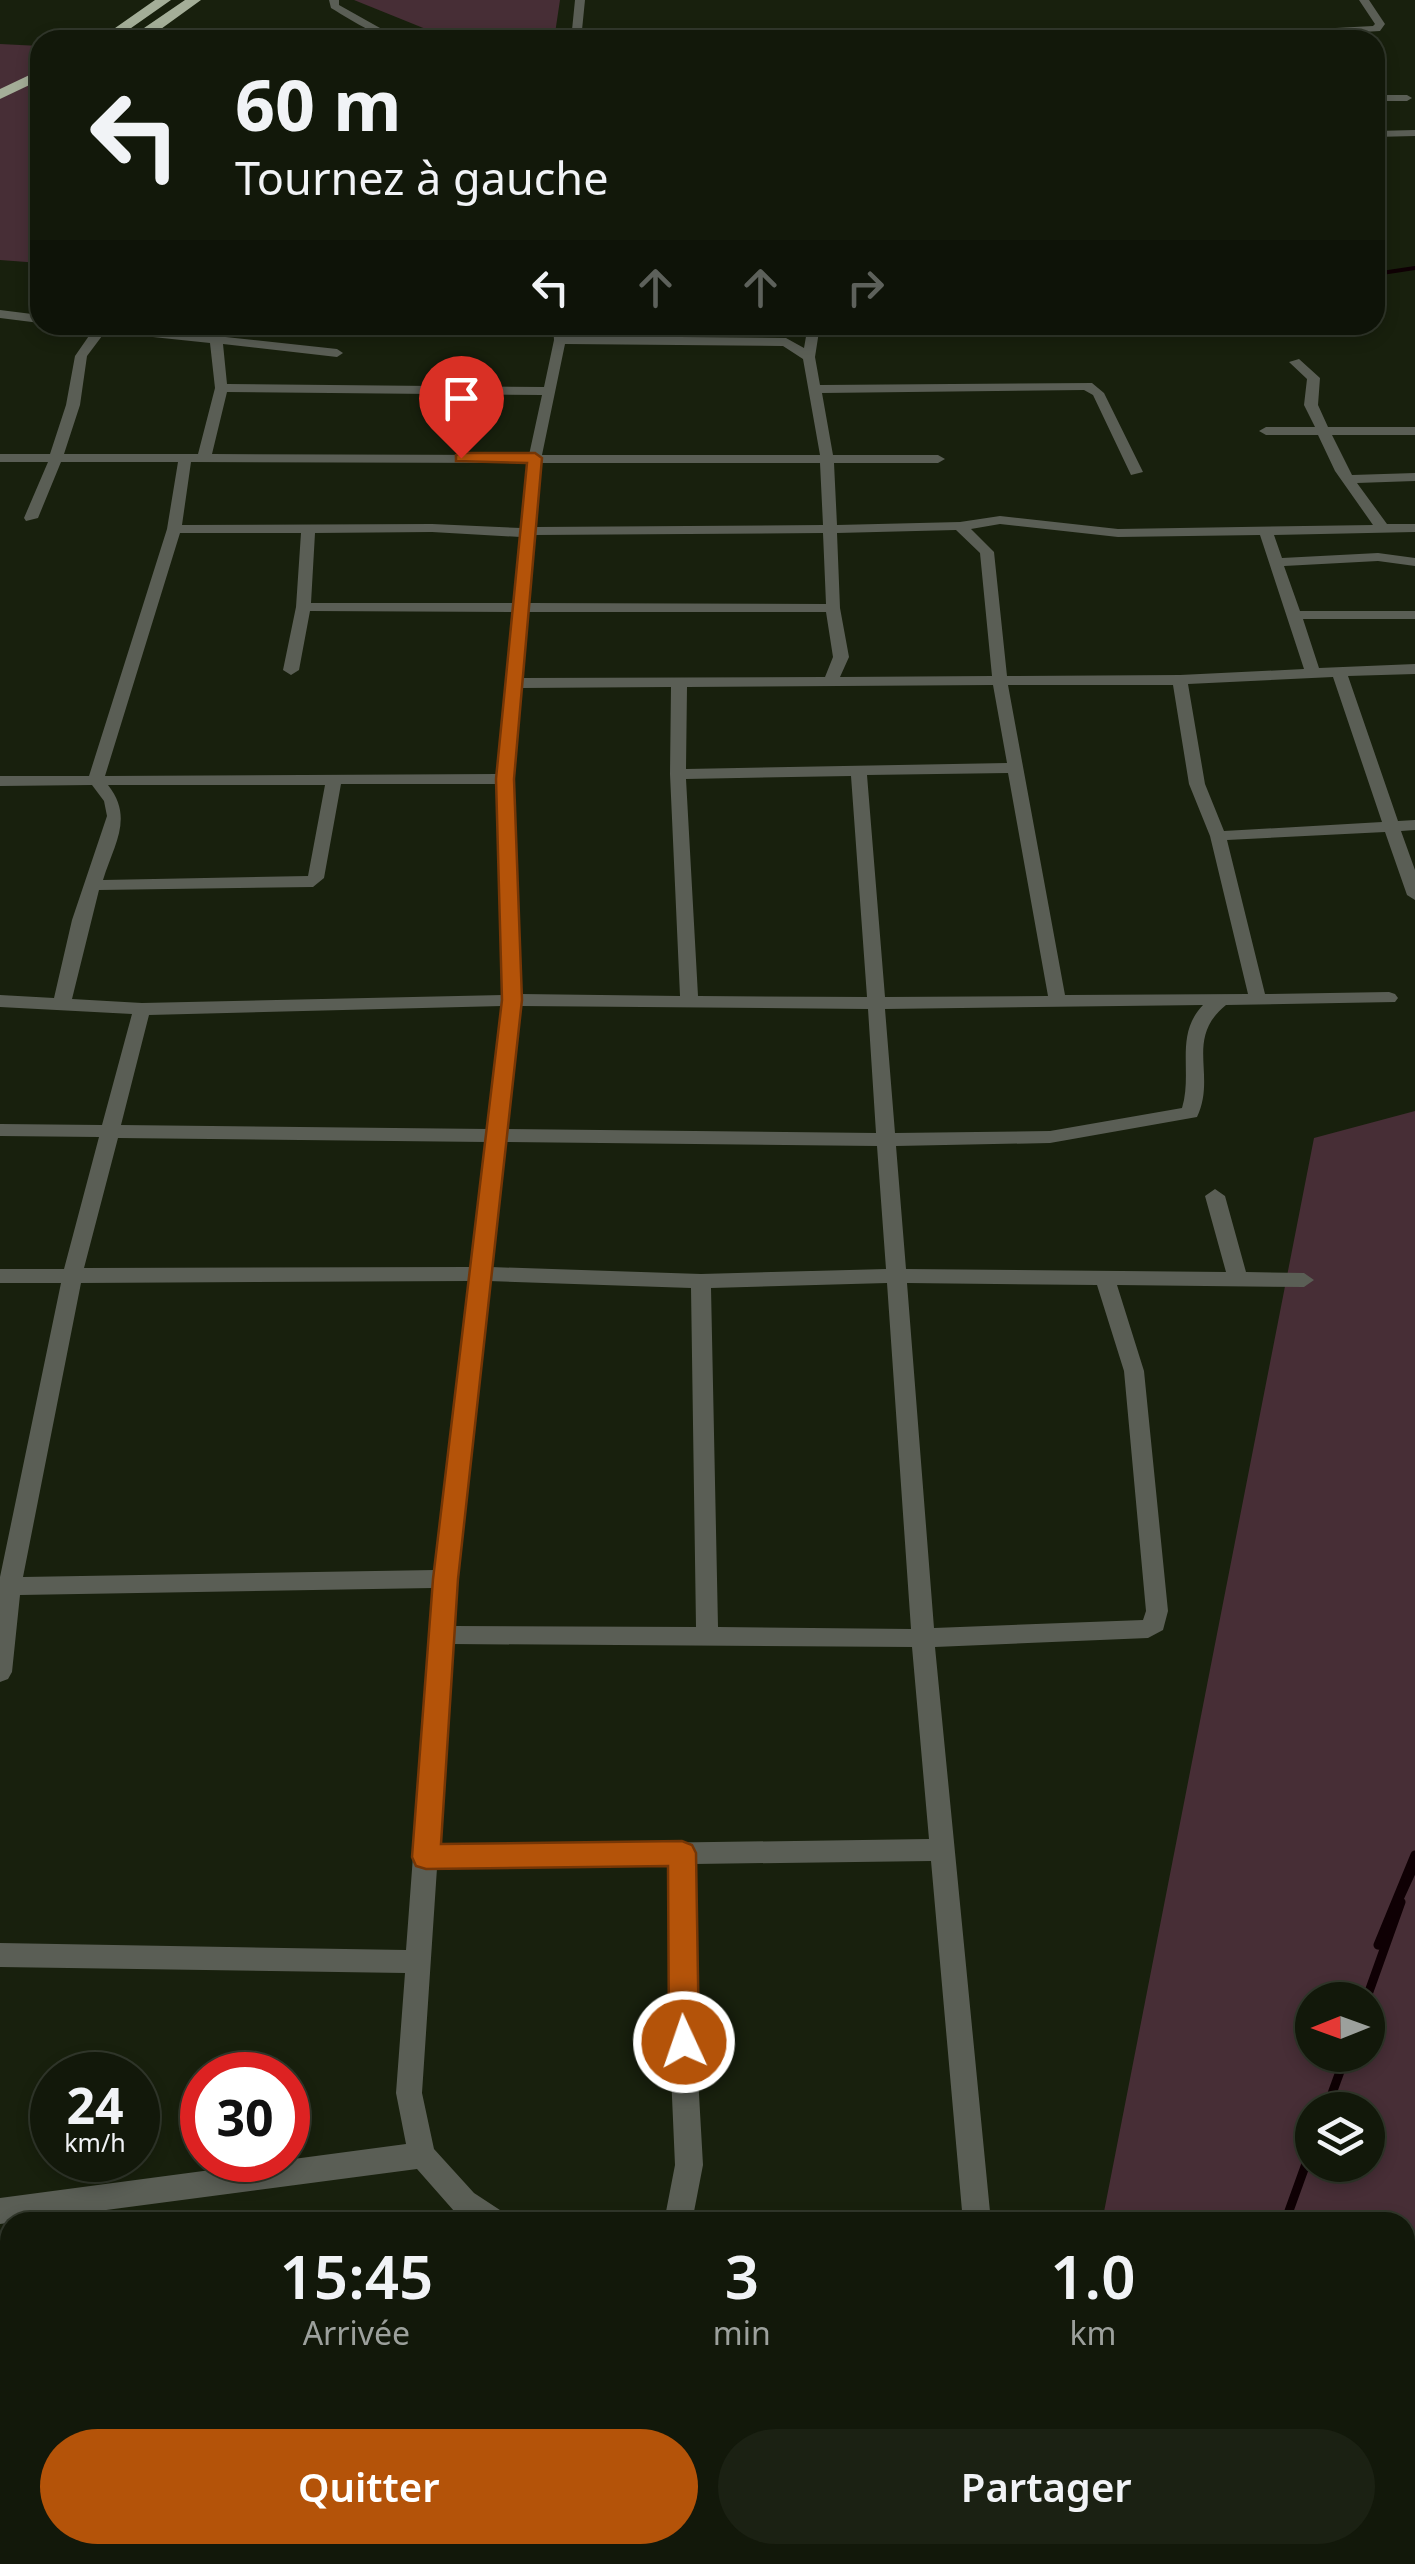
<!DOCTYPE html>
<html lang="fr">
<head>
<meta charset="utf-8">
<style>
	:root { --surface:#12180a; --page:#1b2113; --text:#f1f3f6; --muted:#9ca09c; --line:#31372b; --accent:#b45309 }
	body { margin:0; font-family:"Noto Sans",sans-serif; background:var(--page); color:var(--text); height:100vh; display:flex; flex-direction:column; font-size:38px; white-space:nowrap }
	* { box-sizing:border-box; margin:0 }
	p { font-size:32px; color:var(--muted) }
	.icon { flex:none; width:55px; height:55px; fill:none; stroke:currentColor; stroke-width:2; stroke-linecap:round; stroke-linejoin:round }
	.map { position:relative; flex:1; overflow:hidden }
	.side { position:absolute; left:0px; top:2212px; width:1415px; height:352px; display:flex; flex-direction:column; background:var(--surface); border-radius:30px 30px 0 0; box-shadow:0 5px 15px #0003,0 0 0 2px var(--line) }
	.side>* { flex:none }
	.banner { position:absolute; left:30px; top:30px; width:1355px; height:305px; border-radius:30px; box-shadow:0 5px 15px #0003,0 0 0 2px var(--line); background:#12180a; color:var(--text); overflow:hidden }
	.needle { width:65px; rotate:269deg }
	.tools { position:absolute; left:1295px; top:1982px; display:grid; gap:20px }
	.tools a { display:grid; place-items:center; width:90px; height:90px; border-radius:50%; background:var(--surface); box-shadow:0 5px 15px #0003,0 0 0 2px var(--line); font-size:50px }
	.speed { position:absolute; left:30px; top:2052px; display:flex; gap:20px; font-size:50px; font-weight:700; text-align:center }
	.speed>* { display:grid; place-content:center; width:130px; height:130px; border-radius:50%; background:var(--surface); box-shadow:0 5px 15px #0003,0 0 0 2px var(--line); line-height:1 }
	.speed small { font-size:25px; font-weight:400 }
	.speed .limit { border:15px solid #d22; background:#fff; color:#111 }
	.pin { position:absolute; display:grid; place-items:center; width:85px; height:85px; color:#fff; margin:-102px -42px; border-radius:50% 50% 50% 0; rotate:-45deg; box-shadow:0 0 10px #0007 }
	.pin .icon { rotate:45deg }
	.me { position:absolute; width:110px; margin:-55px; rotate:357deg; stroke-linejoin:round; filter:drop-shadow(0 0 8px #0008) }
	.turn { display:flex; align-items:center; gap:35px; height:210px; padding:0 40px; font-size:45px }
	.turn .icon { width:130px; height:130px; stroke-width:2.5 }
	.turn b { display:block; font-size:70px; line-height:85px }
	.lanes { display:flex; align-items:center; height:95px; padding:0 40px; background:#0003; justify-content:center; gap:50px; direction:ltr }
	.lanes .off { opacity:.35 }
	.eta { display:flex; justify-content:space-evenly; align-items:center; height:170px; text-align:center }
	.eta b { font-size:60px; font-weight:600; line-height:70px }
	.primary-button { display:flex; gap:20px; margin-top:auto; padding:20px 40px }
	.primary-button a { flex:1; height:115px; border-radius:60px; background:var(--accent); color:#fff; font-size:40px; font-weight:600; line-height:115px; text-align:center }
	.primary-button a+a { background:var(--page); color:var(--text) }
	.map>svg:first-child { display:block }
	.green { fill:#472e36; fill-rule:evenodd }
	.lines { fill:none; stroke-linecap:round; stroke-linejoin:round }
	.stream-far1 { stroke:#0f0004; stroke-width:4 }
	.stream { stroke:#0f0004; stroke-width:9 }
	.minor { fill:#5a5e55; fill-rule:evenodd }
	.trunk { fill:#a4ae98; fill-rule:evenodd }
	.route { fill:#b45309; stroke:#753606; stroke-width:2.5 }
</style>
</head>
<body>
<div class="map">
<svg width="1415" height="2564" viewBox="0 0 1415 2564">
	<rect width="100%" height="100%" fill="#18200d"/>
	<path class="green" d="M354 0H560L554 40H453Z
		M0 44 40 46V263L0 260Z
		M1415 1111V2293L1405 2306V2222H1102L1314 1138ZM1312 2000H1368V2055H1312ZM1312 2110H1368V2165H1312Z"/>
	<g class="lines">
		<path class="stream-far1" d="M1375 274 1415 268
			M963 332 997 325"/>
		<path class="stream" d="M1415 1855 1378 1945 1415 1864
			M1366 2000 1401 1902
			M1326 2110 1346 2055
			M1285 2222 1312 2147"/>
		<path class="minor" d="M329 0H339V5L380 28 411 40C380 40 356 23 331 8Z
			M575 0H585L581 40H571Z
			M1359 0H1369L1385 24 1380 31 1260 38 1098 36 1070 40 1077 33 1098 30 1260 32 1373 26 1375 24Z
			M1375 95H1407L1412 98 1407 101H1375Z
			M1415 130V136L1375 137V131Z
			M0 310 40 315V323L0 318Z
			M73 325H113L337 349 343 353 337 357 223 344 227 384 544 387 554 340 553 325H565L566 336 786 338 804 348 808 325H820L815 357 820 385 1092 383 1104 393 1143 472 1131 475 1093 395 1084 390 822 393 833 455H938L945 459 938 463H834L837 525 960 522 1000 516 1118 529 1373 525 1335 471 1318 435H1266L1259 431 1266 427H1315L1304 405 1307 379 1289 362 1299 359 1320 378 1318 405 1328 427H1415V435H1332L1352 475 1415 473V481L1357 483 1387 524H1415V532L1274 535 1282 558 1378 553 1415 558V566L1378 561 1284 566 1300 611H1415V619H1303L1319 668 1415 664V674L1348 676 1398 821 1415 820V830L1401 831 1415 870V900L1407 895 1385 832 1227 840 1265 994 1389 992 1395 994 1398 998 1395 1002 1226 1005C1184 1039 1217 1075 1197 1117L1050 1143 896 1146 906 1269 1226 1272 1205 1196 1215 1189 1225 1196 1246 1272 1304 1273 1314 1280 1304 1287 1117 1285 1144 1371 1168 1611 1163 1630 1148 1638 935 1647 991 2222H963L931 1861 694 1864V2006L703 2165 692 2222H664L675 2165 668 2006 670 1865 437 1868 422 2093 434 2149 474 2193 503 2212 507 2222H470L454 2211 417 2169 0 2224V2198L406 2144 396 2093 405 1973 0 1967V1943L406 1950 433 1588 20 1595 12 1672 8 1679 0 1682V1577L61 1283H0V1269H64L99 1137 0 1136V1124L102 1125 132 1014 0 1007V995L54 998 72 920 107 816 104 801 92 785 0 786V776H89L167 529 178 462H61L38 518 26 521 24 518 48 462H0V454H50L66 405 75 356 93 330ZM105 332 210 343 215 388 198 454H64L80 405 87 356ZM565 344 783 346 803 359 820 455H542ZM227 392 542 395 529 455 212 454ZM191 462 528 463 521 528 432 524 182 525ZM541 463H820L823 525 536 527ZM1000 524 1118 537 1260 535 1304 669 1180 675 1007 676 994 552 971 529ZM956 530 980 553 992 676 840 677 849 657 840 608 837 533ZM432 532 521 537 514 603H311L315 533ZM180 533H301L296 607 283 670 291 675 299 670 310 611 513 612 497 774 105 776ZM823 533 826 604 529 603 535 535ZM528 612H826L833 657 825 677 522 678ZM1333 677 1382 822 1224 831 1205 784 1188 684ZM993 685 1007 763 686 769 687 687ZM1008 685H1173L1189 784 1210 836 1248 994 1065 995ZM671 687 670 774 680 996 521 994 513 779 521 688ZM1008 773 1048 996 885 997 867 775ZM851 776 867 997 698 996 686 779ZM341 784H497L503 995 142 1003 72 999 99 890 313 887 324 878ZM108 785H325L308 876 103 880C114 844 134 818 108 785ZM1203 1005C1174 1035 1193 1072 1182 1108L1050 1131 895 1133 885 1009ZM502 1006 488 1129 121 1125 149 1015ZM520 1006 868 1009 876 1133 506 1129ZM118 1138 486 1142 471 1267 84 1268ZM505 1142 877 1146 886 1269 701 1274 491 1267ZM469 1281 435 1570 23 1577 81 1283ZM489 1281 691 1288 696 1627 453 1626ZM887 1283 911 1629 718 1627 711 1288ZM907 1283 1097 1285 1124 1371 1146 1611 1143 1620 934 1628ZM452 1644 912 1647 929 1839 439 1846Z
			M10 2493V2523L0 2524V2494Z
			M415 2555H457L461 2564H419Z
			M466 2555H498L494 2564H462Z
			M951 2555H990L994 2564H955Z"/>
		<path class="trunk" d="M155 0H171L114 40H98Z
			M185 0H201L154 34H144V28Z
			M40 70V80L0 99V89Z"/>
	</g>
	<path class="route" d="M461 453H535L542 458 514 779 522 1000 458 1579 441 1844 682 1841 692 1845 696 1853 699 2042 694 2052 684 2056 673 2052 669 2042 668 1866 426 1869 416 1866 412 1857 433 1579 502 1000 496 779 527 463 456 461V455Z"/>
</svg>
<div class="tools">
<a><svg class="needle" viewBox="-14 -14 28 28"><path d="M0-13l5 13h-10z" fill="#e53935"/><path d="M0 13l5-13h-10z" fill="#9ca09c"/></svg></a>
<a><svg class="icon" aria-label="layers" viewBox="0 0 24 24"><path d="M12 4l9 5-9 5-9-5zM3 14l9 5 9-5"/></svg></a>
</div>
<div class="speed"><div>24<small>km/h</small></div><div class="limit">30</div></div>
<div class="pin" style="left:461px;top:458px;background:#d93025"><svg class="icon" aria-label="arrive" viewBox="0 0 24 24"><path d="M6 21V4h12l-3 4 3 4H6"/></svg></div>
<svg class="me" style="left:684px;top:2042px" viewBox="-20 -20 40 40"><circle r="17" fill="#b45309" stroke="#fff" stroke-width="3"/><path d="M0-11L8 9 0 5-8 9z" fill="#fff"/></svg>
<div class="banner">
<div class="turn"><svg class="icon" aria-label="left" viewBox="0 0 24 24"><path d="M17 20v-9H6M10 6l-5 5 5 5"/></svg><div><b>60 m</b>Tournez à gauche</div></div>
<div class="lanes"><svg class="icon" aria-label="left" viewBox="0 0 24 24"><path d="M17 20v-9H6M10 6l-5 5 5 5"/></svg><svg class="icon off" aria-label="ahead" viewBox="0 0 24 24"><path d="M12 20V5M6 11l6-6 6 6"/></svg><svg class="icon off" aria-label="ahead" viewBox="0 0 24 24"><path d="M12 20V5M6 11l6-6 6 6"/></svg><svg class="icon off" aria-label="right" viewBox="0 0 24 24"><path d="M7 20v-9h11M14 6l5 5-5 5"/></svg></div>
</div>
<section class="side">
<div class="eta">
<div><b>15:45</b><p>Arrivée</p></div>
<div><b>3</b><p>min</p></div>
<div><b>1.0</b><p>km</p></div>
</div>
<div class="primary-button"><a>Quitter</a><a>Partager</a></div>
</section>
</div>
</body>
</html>
